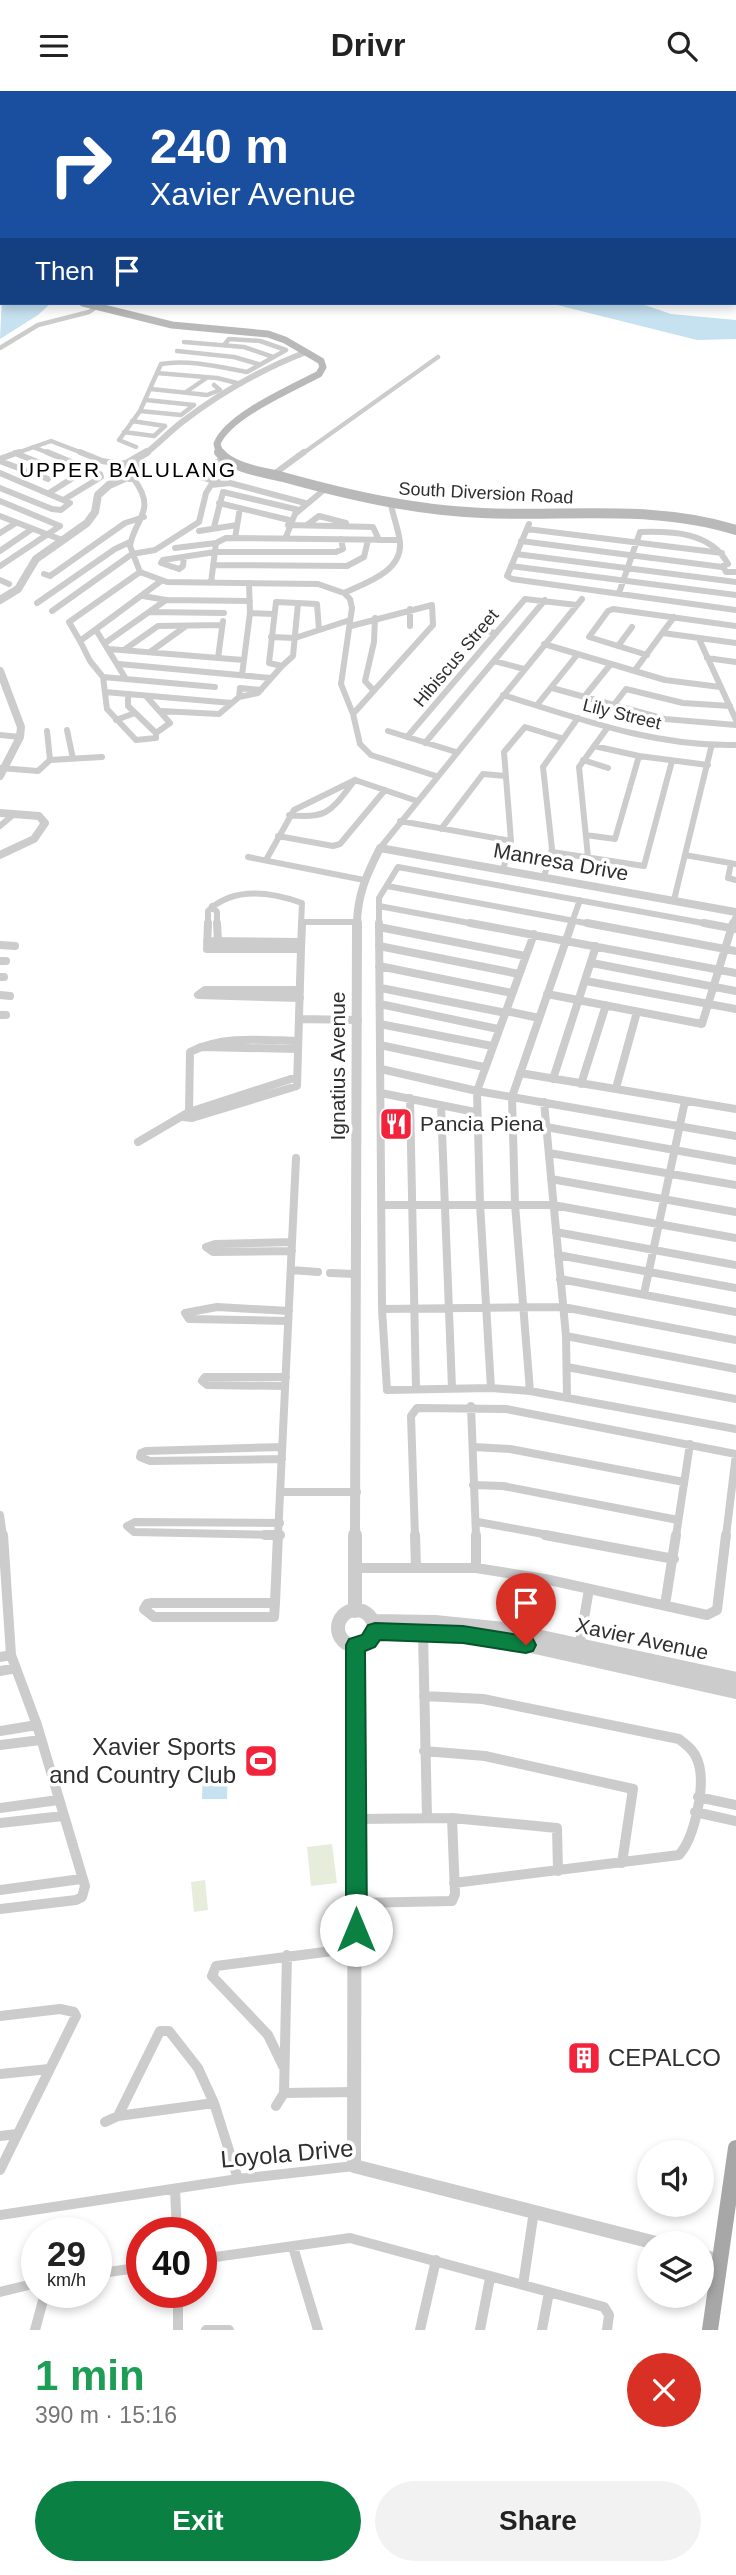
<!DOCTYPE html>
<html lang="en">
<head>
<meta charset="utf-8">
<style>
	:root { --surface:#fff; --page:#f2f2f2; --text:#222; --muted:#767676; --accent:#0b8043 }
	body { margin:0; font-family:Helvetica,sans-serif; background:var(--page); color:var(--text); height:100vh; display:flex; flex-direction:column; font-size:26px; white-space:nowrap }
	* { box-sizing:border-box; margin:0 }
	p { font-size:23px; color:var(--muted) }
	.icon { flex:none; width:38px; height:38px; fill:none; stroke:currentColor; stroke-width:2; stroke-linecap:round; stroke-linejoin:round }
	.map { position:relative; height:2239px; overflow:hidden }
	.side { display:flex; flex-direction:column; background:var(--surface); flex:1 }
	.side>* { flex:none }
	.banner { position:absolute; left:0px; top:0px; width:737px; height:214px; box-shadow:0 4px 10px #0003; background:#1a4fa0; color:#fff; overflow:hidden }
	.controls { position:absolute; left:637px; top:2049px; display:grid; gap:14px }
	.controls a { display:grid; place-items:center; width:77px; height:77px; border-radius:50%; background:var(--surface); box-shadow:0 4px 10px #0003; font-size:35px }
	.speed { position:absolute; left:21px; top:2126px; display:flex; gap:14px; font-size:35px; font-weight:700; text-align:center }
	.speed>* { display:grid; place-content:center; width:91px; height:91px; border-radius:50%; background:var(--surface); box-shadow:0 4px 10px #0003; line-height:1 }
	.speed small { font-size:18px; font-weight:400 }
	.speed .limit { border:10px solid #d22; background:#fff; color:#111 }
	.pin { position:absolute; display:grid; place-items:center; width:60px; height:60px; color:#fff; margin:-72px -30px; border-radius:50% 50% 50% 0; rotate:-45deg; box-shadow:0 0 7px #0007 }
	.pin .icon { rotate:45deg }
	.me { position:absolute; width:77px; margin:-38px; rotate:0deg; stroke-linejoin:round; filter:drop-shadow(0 0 5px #0008) }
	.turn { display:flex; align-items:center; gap:24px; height:147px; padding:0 35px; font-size:32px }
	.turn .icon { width:91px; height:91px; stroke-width:2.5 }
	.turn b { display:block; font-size:49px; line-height:60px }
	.then { display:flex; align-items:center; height:66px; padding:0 35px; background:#0003; gap:14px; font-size:26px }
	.round { display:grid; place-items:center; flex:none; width:74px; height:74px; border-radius:37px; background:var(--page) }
	.summary { display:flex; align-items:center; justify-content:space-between; height:119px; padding:0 35px }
	h1 { font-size:42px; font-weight:600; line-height:52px; color:#1e9e55 }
	.button { display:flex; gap:14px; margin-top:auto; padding:14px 35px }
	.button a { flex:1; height:80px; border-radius:42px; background:var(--accent); color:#fff; font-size:28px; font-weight:600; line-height:80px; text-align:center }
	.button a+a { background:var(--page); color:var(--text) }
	header { display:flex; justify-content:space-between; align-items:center; height:91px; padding:0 35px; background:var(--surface); font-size:32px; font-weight:600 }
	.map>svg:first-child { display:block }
	.green { fill:#e6eddb }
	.water { fill:#c6e1ef }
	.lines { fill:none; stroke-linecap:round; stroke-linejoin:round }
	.minor-far3 { stroke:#ccc; stroke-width:4.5 }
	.minor-far2 { stroke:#ccc; stroke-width:6 }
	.minor-far1 { stroke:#ccc; stroke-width:8 }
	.minor { stroke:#ccc; stroke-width:10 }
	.tertiary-far3 { stroke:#ccc; stroke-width:6 }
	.tertiary-far2 { stroke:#ccc; stroke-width:8 }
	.tertiary-far1 { stroke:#ccc; stroke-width:10 }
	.tertiary { stroke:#ccc; stroke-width:14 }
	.secondary-far1 { stroke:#b9b9b9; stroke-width:7 }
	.secondary { stroke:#b9b9b9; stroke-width:10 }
	.primary { stroke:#a7a7a7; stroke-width:16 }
	.route { fill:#0b8043; stroke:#07532c; stroke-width:2 }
	.labels { text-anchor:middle; stroke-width:7; stroke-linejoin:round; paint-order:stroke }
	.far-street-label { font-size:18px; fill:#2f2f2f; stroke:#fff }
	.far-quarter-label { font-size:21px; letter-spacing:2px; fill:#000; stroke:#fff }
	.street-label { font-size:21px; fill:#2f2f2f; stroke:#fff }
	.poi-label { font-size:21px; fill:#2f2f2f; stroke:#fff; text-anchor:start }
	.near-poi-label { font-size:24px; fill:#2f2f2f; stroke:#fff; text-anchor:end }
	.near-street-label { font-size:24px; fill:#2f2f2f; stroke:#fff }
</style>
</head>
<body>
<header><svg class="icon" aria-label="menu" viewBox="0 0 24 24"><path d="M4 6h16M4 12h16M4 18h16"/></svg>Drivr<svg class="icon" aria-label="search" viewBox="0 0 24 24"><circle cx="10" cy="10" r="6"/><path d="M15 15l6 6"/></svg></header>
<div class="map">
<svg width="736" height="2239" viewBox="0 0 736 2239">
	<rect width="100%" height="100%" fill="#fff"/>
	<path class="green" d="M332 1753 337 1792 311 1795 307 1756Z
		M205 1789 208 1819 194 1821 191 1791Z"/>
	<path class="water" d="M2 206V212H51L38 224 0 248Z
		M549 212H639L671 223 736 229V248L697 249Z
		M203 1679H228L227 1708H202Z"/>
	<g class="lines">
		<path class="minor-far3" d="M184 251 244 256 273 266
			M224 254 229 248 260 250 286 259
			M0 257 38 234 89 221 102 212
			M177 260 234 266 258 273
			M157 282 217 287 241 293
			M151 298 207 304 220 299 214 294
			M186 301 208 286
			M146 309 194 314
			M140 320 181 324 194 314
			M132 330 165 335
			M124 341 154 345 165 335
			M33 356 51 363
			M136 356 119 349 140 320 161 273C188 268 220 276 247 281L286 259
			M15 362 18 363
			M14 363 51 350 85 363
			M302 363 438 266"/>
		<path class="minor-far2" d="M47 361 100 383 101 386 65 408
			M80 361 102 370 121 373
			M15 362 60 380
			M0 368 19 361
			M0 370 48 388
			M0 382 70 412 61 419 52 418 0 397
			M274 383 304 361
			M133 387C158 420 135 426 130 455L140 481 167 491 318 493 344 502 350 508 352 517 341 593 353 623 360 653 371 664 436 685
			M218 391 201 386V383L223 367
			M49 402 87 378
			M0 410 60 435 0 475
			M219 412 289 429
			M0 425 62 449
			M529 433 507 485 512 488 736 519
			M288 434 373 436 379 449
			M307 434 319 425 346 432
			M214 436 223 401 299 419
			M527 438 722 462
			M199 440 237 434
			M0 442 16 432
			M286 446 295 423 325 398
			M235 447 240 417
			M521 450 722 476
			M175 457 216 452
			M0 460 32 438
			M516 463 736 491
			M184 466 183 475 179 478 161 472 163 469 215 461H336L343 458 341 448
			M213 474 347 475 364 466 368 449
			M511 475 736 504
			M723 475 726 481H736
			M140 481 69 531 80 550 161 490
			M44 483 50 485 125 432 144 426
			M0 489 9 493
			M211 492 216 452 226 447 399 449
			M344 502C365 492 402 481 400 452 399 439 393 426 391 413
			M619 502 640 441C672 440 711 441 728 473
			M143 505 166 509 250 510
			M276 511 298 512 293 565 282 575 269 572Z
			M37 512 115 458 130 451
			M298 512 317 513 319 539
			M410 518V535
			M52 520 132 463 155 459 199 431 206 402 211 394 230 392 305 412
			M149 521 224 522
			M250 522 274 523
			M351 535 432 514 433 534 353 623
			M480 538 495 542
			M96 539 126 588
			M663 542 736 552
			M271 546 295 547 350 529
			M699 548 736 629
			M80 550 90 570 103 586 107 618 136 649 156 647V642L170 632 146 605
			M105 552 166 509
			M544 553 665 589 720 596
			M618 555 632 536
			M109 558 243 569
			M124 559 158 535 222 534
			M150 561 186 535
			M647 564 589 546 608 520 613 518 736 535
			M218 567 223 530
			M707 567 736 571
			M494 570 524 578
			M119 573 271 587
			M635 579 674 526
			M242 584 250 522 249 492
			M103 586 215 596
			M552 597 665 628 736 634
			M374 600 365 590 374 551 375 527
			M105 601 232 612
			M128 603V615L156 642
			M503 604C580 628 655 656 736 654
			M239 606 240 597 261 599
			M584 606 610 574
			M537 614 577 564
			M613 615 626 598 683 612 730 615
			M161 620 219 623 239 606 258 602 282 575
			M116 629 135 622
			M67 639 73 668
			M47 640 50 669
			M388 640 456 661
			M0 644 20 646
			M407 646 525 508 577 514
			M425 652 545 509
			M594 655 639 665 708 674
			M583 669 608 677
			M0 677 38 680 50 669 102 666
			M355 689 417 710
			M289 724C329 729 332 718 355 689
			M400 730 511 750
			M0 735 13 724
			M441 738 483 683 505 685
			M586 744 615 748 639 665
			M278 745 333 755 340 753 385 699
			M380 757 582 508
			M552 761 644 775 672 670
			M685 764 736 773
			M248 766 364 789
			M588 766 579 676 608 636
			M266 769 294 719 355 689
			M731 772 728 787 736 789
			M503 779 511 750 504 661 525 636 561 647
			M544 786 552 758 543 676 578 627
			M387 795 596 834
			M674 809 711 657
			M212 815 217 821V834
			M379 815 480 834
			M302 831H358
			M208 834V820C234 795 271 801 302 812L301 834
			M379 834V807L398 776 714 834
			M571 834 580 809
			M733 834 735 827"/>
		<path class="minor-far1" d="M208 832 207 858H301
			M217 832 218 850
			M379 832 382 1218 387 1299 491 1297 530 1300 736 1338
			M470 832 736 882
			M587 832 736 860
			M704 832 736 838
			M379 836 525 865
			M207 850 301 851
			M0 854 15 855
			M379 855 519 883
			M301 858 302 832
			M0 870H6
			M592 872 736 900
			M379 875 512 902
			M0 886H4
			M586 890 736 918
			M381 897 506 922
			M300 899H205L198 904 300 907
			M547 903 702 933 733 832
			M0 904 10 905
			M380 913 498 938
			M506 920 539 927
			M0 924H6
			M299 928 358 929
			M380 933 492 955
			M380 954 484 976
			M201 956 298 958
			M381 978 477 1000 736 1045
			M520 982 736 1018
			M553 988 596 855
			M581 993 606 914
			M616 997 637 921
			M381 1002 475 1021
			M410 1007 416 1298
			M544 1011 566 1245 567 1307
			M441 1014 452 1297
			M189 1021 190 961C223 944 262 949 298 950
			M183 1026 192 1027 297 995 301 858
			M546 1036 736 1070
			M138 1051 189 1021 297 986
			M549 1062 736 1094
			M551 1088 736 1121
			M381 1114H553L736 1147
			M556 1141 736 1174
			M292 1151 215 1153 206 1156 213 1161 292 1160
			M558 1164 736 1197
			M291 1179 318 1181
			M330 1182 356 1183
			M560 1188 736 1221
			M644 1203 685 1010
			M382 1218 563 1216 736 1249
			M288 1230 189 1228 185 1222 217 1216 289 1220
			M566 1245 736 1278
			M567 1276 736 1308
			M285 1295 207 1294 202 1290 205 1286H286
			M491 1297 480 1113 477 1000 534 843
			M530 1300 515 1113 512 1006 572 832
			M471 1315 476 1445
			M282 1356 146 1360 141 1362 140 1366 150 1370 282 1368
			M473 1356 510 1358 684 1391
			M473 1394 503 1395 678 1429
			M280 1401H357
			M0 1424 3 1445
			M478 1431 554 1445
			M280 1432 135 1431 127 1435 134 1441 280 1444
			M278 1445 296 1067
			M415 1445 411 1325 417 1317 506 1318 736 1363 726 1445
			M676 1445 690 1353"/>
		<path class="minor" d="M265 1444H280
			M415 1444 416 1477
			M545 1444 674 1468
			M356 1477H416
			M416 1477H476L545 1488 707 1524 717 1519 726 1444
			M476 1477V1444
			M152 1512H275L274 1526H154L144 1518 147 1513Z
			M275 1512 278 1444
			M665 1514 676 1444
			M423 1541 427 1726
			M579 1557 589 1498
			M0 1566 11 1564
			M0 1580 16 1577
			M424 1605 483 1608 679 1648C686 1654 694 1659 697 1668 707 1691 695 1746 679 1764L454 1792
			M0 1640 37 1634
			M0 1654 41 1649
			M424 1660 485 1665 633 1698 622 1772
			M698 1706 736 1714
			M0 1717 58 1709
			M695 1721 736 1730
			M356 1728 452 1727 557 1737 558 1780
			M0 1732 63 1725
			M0 1799 81 1788
			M356 1812 452 1810 455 1803 452 1727
			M0 1818 76 1809 82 1806 85 1795 37 1634 11 1564 3 1444
			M0 1925 60 1918 74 1921 76 1925 0 2079
			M283 1975 268 1944 212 1885 216 1875 356 1857
			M0 1983 49 1978
			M284 2002 287 1864
			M276 2015 284 2002 355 2001
			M118 2025 160 1940H169L198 1977 214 2012 238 2088
			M105 2031 118 2025 214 2012
			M0 2045 17 2043
			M175 2098 177 2142
			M0 2124 238 2088 354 2075
			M293 2156 318 2239
			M201 2168 350 2147 604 2216 609 2224 607 2239
			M96 2183 142 2176
			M523 2194 534 2120
			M0 2201 37 2192
			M178 2202V2239
			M35 2239 45 2202
			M206 2239H229
			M420 2239 436 2169
			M480 2239 490 2187
			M542 2239 549 2201"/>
		<path class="tertiary-far3" d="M15 2 20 0
			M145 363C158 353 169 341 182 331 220 302 262 278 306 261"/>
		<path class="tertiary-far2" d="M128 372 147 361
			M130 372 140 374 142 382 130 387 114 383 116 375Z
			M0 509 18 498 36 468 87 432 95 421 98 404 109 394 125 387
			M0 580 21 636 20 646 0 685
			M0 722 39 725 45 732 34 748 0 764
			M357 834C357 804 367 783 380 757L736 821"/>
		<path class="tertiary-far1" d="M355 1445 357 832"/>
		<path class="tertiary" d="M338 1537a18 18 0 1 1 36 0a18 18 0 1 1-36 0Z
			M355 1520V1444
			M374 1530 435 1531 504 1538 736 1588
			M375 1540 500 1548 736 1601
			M355 1554 354 2075 656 2152
			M702 2165 720 2170"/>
		<path class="secondary-far1" d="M83 212 172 234 268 243 285 249 321 270 323 276 319 283C293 297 227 325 217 353L220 363"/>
		<path class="secondary" d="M219 361C233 378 263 381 283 386 348 404 413 419 482 422 566 426 655 413 736 439"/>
		<path class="primary" d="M710 2239 736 2057"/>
	</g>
	<path class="route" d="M375 1532 463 1535 526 1545 533 1548 536 1554 533 1560 526 1562 463 1552 380 1549 375 1556 365 1560 367 1839 363 1846 356 1849 349 1846 346 1839V1554L349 1548 362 1544 368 1534Z"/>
	<defs>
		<symbol id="restaurant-square" viewBox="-11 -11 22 22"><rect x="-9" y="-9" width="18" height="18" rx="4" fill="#f4233c" stroke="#fff"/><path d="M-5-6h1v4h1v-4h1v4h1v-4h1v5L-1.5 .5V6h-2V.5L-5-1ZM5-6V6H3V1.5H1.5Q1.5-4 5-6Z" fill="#fff"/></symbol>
		<symbol id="stadium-square" viewBox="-11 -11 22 22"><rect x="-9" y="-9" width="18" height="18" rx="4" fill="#f4233c" stroke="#fff"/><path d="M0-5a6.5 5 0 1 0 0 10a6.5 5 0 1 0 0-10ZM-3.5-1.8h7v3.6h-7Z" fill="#fff"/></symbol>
		<symbol id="building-square" viewBox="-11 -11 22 22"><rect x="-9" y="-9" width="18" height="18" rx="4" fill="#f4233c" stroke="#fff"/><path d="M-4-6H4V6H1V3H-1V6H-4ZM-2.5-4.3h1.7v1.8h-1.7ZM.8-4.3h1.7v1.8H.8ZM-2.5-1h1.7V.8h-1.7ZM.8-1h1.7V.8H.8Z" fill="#fff"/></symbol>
	</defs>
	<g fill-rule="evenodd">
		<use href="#restaurant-square" x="377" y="1014" width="38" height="38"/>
		<use href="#stadium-square" x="242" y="1651" width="38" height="38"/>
		<use href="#building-square" x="565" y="1948" width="38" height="38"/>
	</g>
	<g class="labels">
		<g class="far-street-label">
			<text transform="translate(486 402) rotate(3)" y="6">South Diversion Road</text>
			<text transform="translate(456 567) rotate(-50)" y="6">Hibiscus Street</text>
			<text transform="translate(622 623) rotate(14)" y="6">Lily Street</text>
		</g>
		<g class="far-quarter-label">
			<text x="128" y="386">UPPER BALULANG</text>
		</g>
		<g class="street-label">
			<text transform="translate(561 771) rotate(10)" y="7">Manresa Drive</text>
			<text transform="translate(338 975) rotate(-90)" y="7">Ignatius Avenue</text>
			<text transform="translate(642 1548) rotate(12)" y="7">Xavier Avenue</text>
		</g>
		<g class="poi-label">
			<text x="420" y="1040">Pancia Piena</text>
		</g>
		<g class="near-poi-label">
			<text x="236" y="1664">Xavier Sports<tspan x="236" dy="28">and Country Club</tspan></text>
			<text x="608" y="1975" text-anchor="start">CEPALCO</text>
		</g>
		<g class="near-street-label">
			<text transform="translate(287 2063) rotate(-5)" y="8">Loyola Drive</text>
		</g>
	</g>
</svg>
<div class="controls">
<a><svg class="icon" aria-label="sound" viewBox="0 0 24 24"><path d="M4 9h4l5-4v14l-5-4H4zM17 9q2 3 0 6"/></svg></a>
<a><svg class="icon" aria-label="layers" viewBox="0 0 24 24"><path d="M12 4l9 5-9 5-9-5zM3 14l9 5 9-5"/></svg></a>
</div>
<div class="speed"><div>29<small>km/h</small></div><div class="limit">40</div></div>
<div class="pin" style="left:526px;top:1554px;background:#d93025"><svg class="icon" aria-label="arrive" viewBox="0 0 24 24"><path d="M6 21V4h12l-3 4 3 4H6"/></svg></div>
<svg class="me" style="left:356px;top:1839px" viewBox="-20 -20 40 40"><circle r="19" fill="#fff"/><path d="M0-13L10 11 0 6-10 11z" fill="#0b8043"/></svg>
<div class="banner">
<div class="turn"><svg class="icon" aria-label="right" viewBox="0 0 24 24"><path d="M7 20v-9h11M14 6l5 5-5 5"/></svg><div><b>240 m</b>Xavier Avenue</div></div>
<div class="then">Then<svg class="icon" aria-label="arrive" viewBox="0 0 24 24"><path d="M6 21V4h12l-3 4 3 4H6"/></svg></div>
</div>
</div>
<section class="side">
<div class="summary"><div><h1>1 min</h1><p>390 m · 15:16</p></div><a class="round" style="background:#d93025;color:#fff"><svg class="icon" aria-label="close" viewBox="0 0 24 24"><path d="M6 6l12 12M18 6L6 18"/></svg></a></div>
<div class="button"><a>Exit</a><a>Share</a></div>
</section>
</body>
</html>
